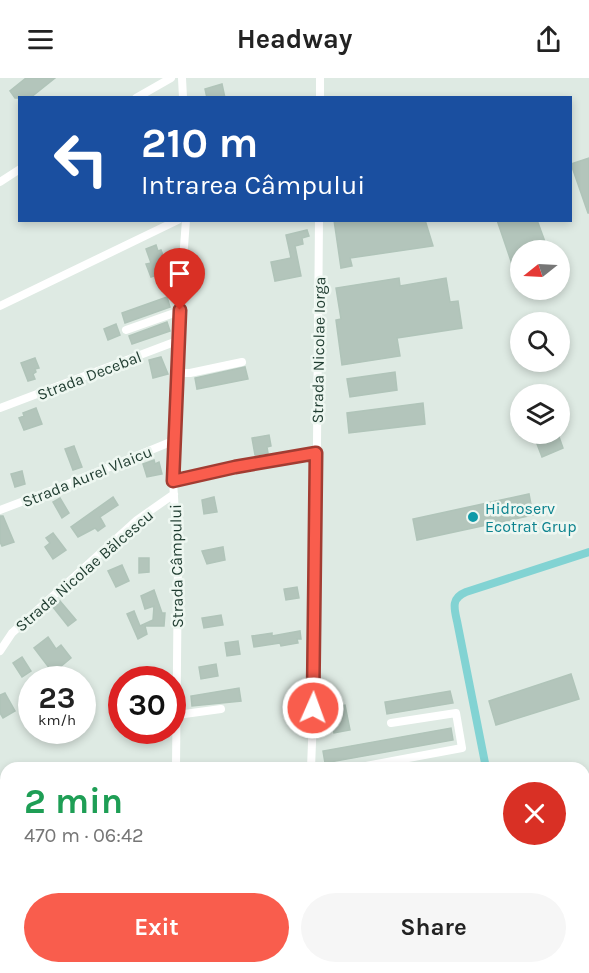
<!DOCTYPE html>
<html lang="en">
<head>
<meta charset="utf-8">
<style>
	:root { --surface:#fff; --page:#f6f6f6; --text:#222; --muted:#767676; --accent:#f95d4d }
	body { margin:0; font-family:Karla,sans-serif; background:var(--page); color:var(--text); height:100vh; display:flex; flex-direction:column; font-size:22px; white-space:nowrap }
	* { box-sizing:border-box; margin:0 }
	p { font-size:20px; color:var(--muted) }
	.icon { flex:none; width:33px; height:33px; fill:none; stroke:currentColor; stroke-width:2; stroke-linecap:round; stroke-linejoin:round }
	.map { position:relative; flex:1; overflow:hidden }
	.panel { position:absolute; left:0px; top:684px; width:590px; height:212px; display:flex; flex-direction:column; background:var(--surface); border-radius:18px 18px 0 0; box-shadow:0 3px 9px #0003 }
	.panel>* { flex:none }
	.top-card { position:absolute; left:18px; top:18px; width:554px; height:126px; border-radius:0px; box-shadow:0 3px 9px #0003; background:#1a4fa0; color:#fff; overflow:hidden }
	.needle { width:39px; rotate:252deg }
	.controls { position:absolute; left:510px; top:162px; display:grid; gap:12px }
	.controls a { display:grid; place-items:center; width:60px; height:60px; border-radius:50%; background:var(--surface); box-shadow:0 3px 9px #0003; font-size:30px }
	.speed { position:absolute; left:18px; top:588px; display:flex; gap:12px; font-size:30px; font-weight:700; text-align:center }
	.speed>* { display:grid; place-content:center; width:78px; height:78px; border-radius:50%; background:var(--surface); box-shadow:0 3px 9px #0003; line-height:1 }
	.speed small { font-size:15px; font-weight:400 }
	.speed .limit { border:9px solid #d22; background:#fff; color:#111 }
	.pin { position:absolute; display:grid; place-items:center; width:51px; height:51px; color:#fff; margin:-62px -26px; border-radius:50% 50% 50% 0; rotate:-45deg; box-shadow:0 0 6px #0007 }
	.pin .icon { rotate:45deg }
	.me { position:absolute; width:66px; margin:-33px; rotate:2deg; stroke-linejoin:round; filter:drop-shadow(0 0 4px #0008) }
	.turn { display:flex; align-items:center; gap:21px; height:126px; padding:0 24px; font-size:27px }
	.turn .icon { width:78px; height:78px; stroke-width:2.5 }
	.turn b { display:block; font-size:42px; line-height:51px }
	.round { display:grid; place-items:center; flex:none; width:63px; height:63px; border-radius:32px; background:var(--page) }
	.head { display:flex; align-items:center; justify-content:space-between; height:102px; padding:0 24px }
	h1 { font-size:36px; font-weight:700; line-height:45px; color:#1e9e55 }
	.button { display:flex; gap:12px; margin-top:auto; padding:12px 24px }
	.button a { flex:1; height:69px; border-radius:36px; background:var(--accent); color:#fff; font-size:24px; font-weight:700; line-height:69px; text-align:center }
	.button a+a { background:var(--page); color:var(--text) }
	header { display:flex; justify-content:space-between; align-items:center; height:78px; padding:0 24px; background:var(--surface); font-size:27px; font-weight:700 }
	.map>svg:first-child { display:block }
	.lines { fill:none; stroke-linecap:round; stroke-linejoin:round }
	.canal { stroke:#82d3d3; stroke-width:8 }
	.building { fill:#b3c5bb; stroke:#b0c4b9; stroke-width:1.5 }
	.minor { stroke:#fff; stroke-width:8 }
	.route-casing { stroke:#a23c32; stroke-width:15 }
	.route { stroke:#f95d4d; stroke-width:10 }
	.culture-dot { fill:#0f9aa8; stroke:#eef7f1; stroke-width:2 }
	.labels { text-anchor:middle; stroke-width:5; stroke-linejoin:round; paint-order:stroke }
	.street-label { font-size:16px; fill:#1e3b2f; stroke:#eef7f1 }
	.culture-label { font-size:16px; fill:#0d838f; stroke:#eef7f1; text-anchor:start }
</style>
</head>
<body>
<header><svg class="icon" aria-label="menu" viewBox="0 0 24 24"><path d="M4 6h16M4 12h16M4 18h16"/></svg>Headway<svg class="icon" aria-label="share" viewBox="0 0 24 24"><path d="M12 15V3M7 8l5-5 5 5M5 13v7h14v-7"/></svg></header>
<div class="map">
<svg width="589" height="895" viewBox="0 0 589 895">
	<rect width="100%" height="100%" fill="#deeae3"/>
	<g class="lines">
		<path class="canal" d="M486 690 457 543C454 530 451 520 466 514L589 474
			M530 890 531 895"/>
	</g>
	<path class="building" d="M26 0H55L30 20H15L10 13Z
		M222 6 225 20H207L205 11Z
		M589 80V135H588L571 86Z
		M334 142H425L433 168 350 180 352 188 341 190Z
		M497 142H537L548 172H520V186L513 189Z
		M307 152 309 158 302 160 303 166 295 168 301 198 275 203 271 184 291 180 286 157Z
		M156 167 158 173 161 172 164 180 159 181 163 195 151 199 146 186 151 185 146 171Z
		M399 200 400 208 446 200 450 224 458 223 462 250 397 260 400 278 342 287 336 242 341 241 336 210Z
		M167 219 170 229 125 245 122 235Z
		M167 244 170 253 132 266 129 258Z
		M116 246 120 257 108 262 104 251Z
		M161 279 168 296 153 300 149 282Z
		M35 280 39 290 35 291 36 294 33 296 35 301 28 303 21 285Z
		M245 289 248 301 197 311 195 300Z
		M395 294 397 312 350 319 347 301Z
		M423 325 425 346 349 355 347 335Z
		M36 330 42 346 24 352 19 340 24 338 23 335Z
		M541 356H558L563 370 542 379 534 358Z
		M269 357 271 368 267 369 268 375 255 377 252 360Z
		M74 368 82 389 73 392 65 371Z
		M154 382 155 386 159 384 162 396 147 399 143 386Z
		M22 393 25 406 15 409 11 396Z
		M529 416 533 437 417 462 413 441Z
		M113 419 118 427 100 439 105 448 98 453 95 450 78 459 71 449Z
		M214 419 217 434 204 436 202 422Z
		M60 420 69 435 62 440 53 424Z
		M0 438H3L14 464 2 468 0 464Z
		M53 455 66 472 53 481 45 469 50 465 46 460Z
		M223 469 225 482 207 486 202 473Z
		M139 480H149V494L139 495Z
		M122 487 129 503 116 509 108 493Z
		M297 509 299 520 286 522 284 511Z
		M154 512 162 535H165L164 548H145L147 556 138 561 127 536 134 533 140 548 153 542 154 528 145 531 141 518Z
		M60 523 76 542 68 548 53 529Z
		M221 537 223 547 204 550 202 540Z
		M300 553 301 561H297L298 565 281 568 280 565 254 569 252 558 272 555V558Z
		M48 559 56 571 61 567 71 580 53 595 34 570Z
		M238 563 240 576 227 578 225 565Z
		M22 579 31 593 22 599 13 585Z
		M216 586 218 598 201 601 199 589Z
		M571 596 579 621 496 647 489 623Z
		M239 610 241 623 192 628 191 618Z
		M450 613 453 625 387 636 385 624Z
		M5 615 15 633 3 640 0 635V617Z
		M345 627 350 652 334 655 329 630Z
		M451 650 453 662 325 685 323 673Z"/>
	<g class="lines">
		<path class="minor" d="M182 0 183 20
			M320 0V20
			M136 20 171 0
			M0 104 20 91
			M0 228 178 142
			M126 252 180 233
			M176 295H190L242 284
			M0 330 177 263
			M173 403 235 389 316 375
			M0 432 53 412 173 363
			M0 573 12 555 137 442 174 416
			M177 637 221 631
			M176 690 178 481 173 403V363L177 263 186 142
			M311 690 315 589 319 142
			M355 690 462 670 456 635 391 645
			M0 850 6 857
			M36 890 40 895
			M169 890V895
			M518 890 519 895
			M304 894 328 890
			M74 895 89 890"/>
	</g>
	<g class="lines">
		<defs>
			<path id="route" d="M180 232 173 403 235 389 316 375 313 630"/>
		</defs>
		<use href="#route" class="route-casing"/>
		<use href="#route" class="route"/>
	</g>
	<circle class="culture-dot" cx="473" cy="439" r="6"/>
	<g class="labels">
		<g class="street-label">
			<text transform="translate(318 272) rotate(-89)" y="6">Strada Nicolae Iorga</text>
			<text transform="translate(89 297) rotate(-21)" y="6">Strada Decebal</text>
			<text transform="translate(87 398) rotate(-22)" y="6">Strada Aurel Vlaicu</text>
			<text transform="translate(176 488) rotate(-91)" y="6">Strada Câmpului</text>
			<text transform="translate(84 492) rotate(-41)" y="6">Strada Nicolae Bălcescu</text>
		</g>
		<g class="culture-label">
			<text x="485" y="436">Hidroserv<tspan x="485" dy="18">Ecotrat Grup</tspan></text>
		</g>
	</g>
</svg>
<div class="controls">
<a><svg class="needle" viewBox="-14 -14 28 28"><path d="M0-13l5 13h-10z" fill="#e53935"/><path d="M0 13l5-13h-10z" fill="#767676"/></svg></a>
<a><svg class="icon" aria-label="search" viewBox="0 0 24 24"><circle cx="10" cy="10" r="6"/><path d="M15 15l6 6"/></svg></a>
<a><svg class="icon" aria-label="layers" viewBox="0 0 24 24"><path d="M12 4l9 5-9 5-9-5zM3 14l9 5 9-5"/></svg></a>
</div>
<div class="speed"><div>23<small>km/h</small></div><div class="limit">30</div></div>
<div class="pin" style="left:180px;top:232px;background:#d93025"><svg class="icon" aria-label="arrive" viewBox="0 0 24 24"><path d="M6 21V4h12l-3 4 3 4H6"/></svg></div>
<svg class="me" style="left:313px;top:630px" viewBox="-20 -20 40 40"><circle r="17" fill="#f95d4d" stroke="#fff" stroke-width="3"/><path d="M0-11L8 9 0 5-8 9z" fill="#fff"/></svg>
<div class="top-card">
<div class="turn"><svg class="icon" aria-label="left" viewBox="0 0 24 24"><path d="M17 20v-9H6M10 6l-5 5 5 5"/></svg><div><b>210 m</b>Intrarea Câmpului</div></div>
</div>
<section class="panel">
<div class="head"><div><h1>2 min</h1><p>470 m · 06:42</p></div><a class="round" style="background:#d93025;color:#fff"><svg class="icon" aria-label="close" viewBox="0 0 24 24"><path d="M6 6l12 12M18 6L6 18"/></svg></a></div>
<div class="button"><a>Exit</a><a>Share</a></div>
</section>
</div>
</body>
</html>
